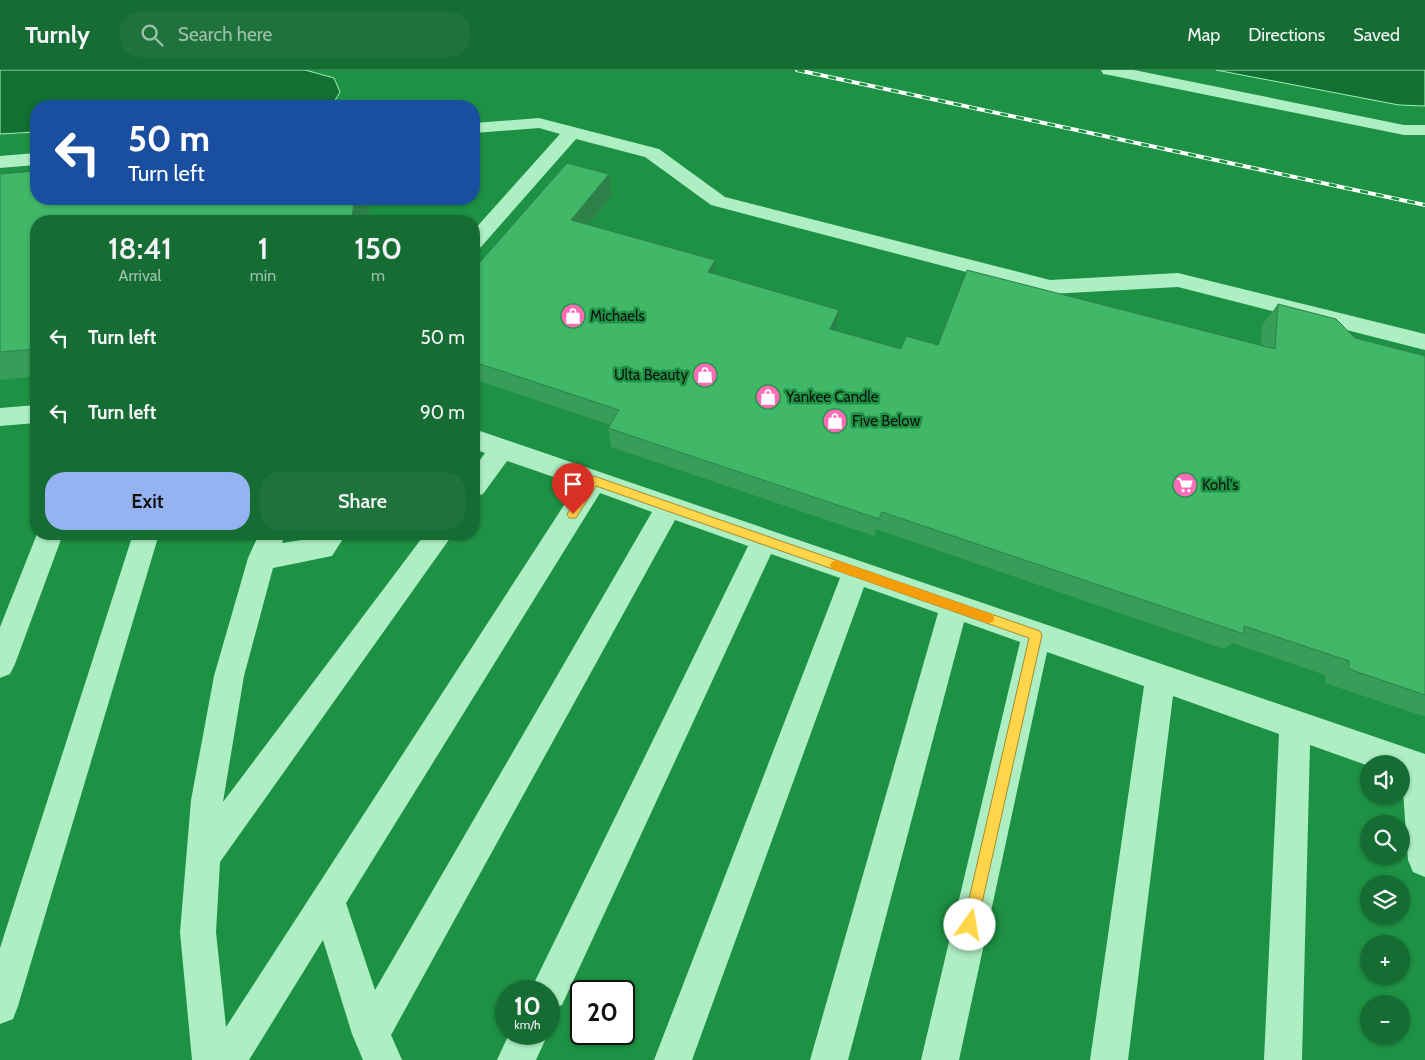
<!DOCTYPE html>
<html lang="en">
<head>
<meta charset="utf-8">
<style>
	:root { --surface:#166d33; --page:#1f723b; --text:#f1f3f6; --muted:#9ec0ac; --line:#35804e; --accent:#95b2f1 }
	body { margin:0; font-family:Cabin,sans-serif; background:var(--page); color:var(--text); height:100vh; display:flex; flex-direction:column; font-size:19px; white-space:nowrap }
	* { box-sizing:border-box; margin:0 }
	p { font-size:16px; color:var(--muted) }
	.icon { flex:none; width:28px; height:28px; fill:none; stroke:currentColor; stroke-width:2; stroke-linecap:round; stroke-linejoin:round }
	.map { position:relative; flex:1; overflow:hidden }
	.side { position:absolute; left:30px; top:145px; width:450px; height:325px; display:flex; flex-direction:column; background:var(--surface); border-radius:20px; box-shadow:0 1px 4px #0004 }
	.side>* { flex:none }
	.banner { position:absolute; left:30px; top:30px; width:450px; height:105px; border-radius:20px; box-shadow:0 1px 4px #0004; background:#1a4fa0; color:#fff; overflow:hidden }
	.fabs { position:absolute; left:1360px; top:685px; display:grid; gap:10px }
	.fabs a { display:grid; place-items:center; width:50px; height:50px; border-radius:50%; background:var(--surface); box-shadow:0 1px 4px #0004; font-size:25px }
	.speed { position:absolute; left:495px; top:910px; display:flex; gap:10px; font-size:25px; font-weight:700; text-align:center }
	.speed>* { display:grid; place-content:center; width:65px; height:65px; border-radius:50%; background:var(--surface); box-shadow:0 1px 4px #0004; line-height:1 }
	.speed small { font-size:12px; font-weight:400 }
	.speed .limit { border:2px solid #111; border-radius:8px; background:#fff; color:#111 }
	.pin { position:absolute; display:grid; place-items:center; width:42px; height:42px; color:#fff; margin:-51px -21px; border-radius:50% 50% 50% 0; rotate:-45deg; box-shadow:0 0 5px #0007 }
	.pin .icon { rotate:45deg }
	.me { position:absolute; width:55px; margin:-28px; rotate:13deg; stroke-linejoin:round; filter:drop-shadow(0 0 4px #0008) }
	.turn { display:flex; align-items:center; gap:18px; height:105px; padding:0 15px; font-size:22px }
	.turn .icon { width:65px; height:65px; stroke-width:2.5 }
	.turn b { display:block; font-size:35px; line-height:42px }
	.eta { display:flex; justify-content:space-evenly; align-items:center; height:85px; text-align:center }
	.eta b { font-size:30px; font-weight:600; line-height:35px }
	.action { display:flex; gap:10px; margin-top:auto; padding:10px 15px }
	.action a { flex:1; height:58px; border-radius:20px; background:var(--accent); color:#111; font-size:20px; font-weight:600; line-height:58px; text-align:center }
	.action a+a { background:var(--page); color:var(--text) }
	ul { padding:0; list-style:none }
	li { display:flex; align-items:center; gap:15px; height:75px; padding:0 15px }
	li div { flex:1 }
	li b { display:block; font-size:19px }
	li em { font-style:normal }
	header { display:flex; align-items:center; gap:30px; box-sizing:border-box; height:70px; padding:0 25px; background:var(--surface); border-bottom:1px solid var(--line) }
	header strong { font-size:24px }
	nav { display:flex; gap:28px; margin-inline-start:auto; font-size:18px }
	.search { width:350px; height:45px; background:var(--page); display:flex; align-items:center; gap:12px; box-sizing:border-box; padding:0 18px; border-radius:20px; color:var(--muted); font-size:19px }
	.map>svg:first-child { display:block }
	.water { fill:#137033; stroke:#a0f0b9 }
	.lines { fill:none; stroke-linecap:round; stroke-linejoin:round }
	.minor { fill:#adeec2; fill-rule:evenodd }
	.rail-casing { stroke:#fff; stroke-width:4 }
	.rail { stroke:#1d9144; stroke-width:2.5; stroke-dasharray:8; stroke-linecap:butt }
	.wall { fill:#389d59 }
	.shaded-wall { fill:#2e8049 }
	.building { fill:#41b768; stroke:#2e8049 }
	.route { fill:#ffd54a; stroke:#a68a30 }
	.slow { fill:#f59e0b }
	.labels { text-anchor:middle; stroke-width:5; stroke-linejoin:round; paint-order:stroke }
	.poi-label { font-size:15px; fill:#111; stroke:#1d9144; text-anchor:start }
</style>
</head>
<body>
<header>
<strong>Turnly</strong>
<div class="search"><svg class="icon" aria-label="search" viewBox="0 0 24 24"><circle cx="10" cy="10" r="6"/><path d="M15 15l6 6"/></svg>Search here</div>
<nav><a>Map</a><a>Directions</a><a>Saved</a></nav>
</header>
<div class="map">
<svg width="1425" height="990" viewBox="0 0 1425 990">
	<rect width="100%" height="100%" fill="#1d9144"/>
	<path class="water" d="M0 0H305L334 8 340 22 333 34 329 36H36V62L0 64Z
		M1216 0H1425V36L1399 35Z"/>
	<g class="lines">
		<path class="minor" d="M1101 0H1134L1404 55H1425V65H1404L1109 5 1103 4Z
			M539 48 659 79 725 127 1050 210 1178 203 1425 264V280L1178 217 1050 224 711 135 645 87 576 69 481 177 474 179V160L560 64 539 58 474 63V53Z
			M36 83V95L0 98V86Z
			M36 335V353L0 356V338Z
			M474 359 1425 684V807L1413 802 1408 790 1401 694H1369V696L1310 675 1302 990H1264L1279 664 1173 626 1128 990H1090L1144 616 1047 582 959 990H921L1020 572 964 552 848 990H810L938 543 864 517 692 990H654L840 508 771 484 562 935 549 940V921H531L536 909 748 476 675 450 391 965 402 990H363L352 964 323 870 249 990H192L180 862 191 730 214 606 248 488 259 464H285L282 473 314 468 317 464H346L332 486 273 498 244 606 223 732 425 464H453L220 792 216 862 226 957 577 415 507 391 483 424 474 427V398L485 383 474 379ZM600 423 652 442 375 920 346 833Z
			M37 464H63L15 594 10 604 0 608V557Z
			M133 464H159L18 936 13 949 0 954V878Z
			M509 964H548L536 990H497Z"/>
		<defs>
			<path id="rail" d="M797 0 1425 135"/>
		</defs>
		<use href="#rail" class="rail-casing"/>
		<use href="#rail" class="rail"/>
	</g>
	<path class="wall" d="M0 104 36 129H371L367 151H36V306L0 310Z
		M609 104 612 125 588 155 715 190V205L839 240 835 261 901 279 938 275 1261 276 1262 255 1278 234 1355 268 1425 286V646L1420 645 1325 613V605L1232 573 1224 579 876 459 874 466 611 377 608 358 610 355 474 309V199Z"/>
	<path class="shaded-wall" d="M609 104 612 125 575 171 571 150Z
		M355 129H371L367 151H351Z
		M715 190V211L708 202Z
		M839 240 836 260 826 279 830 259Z"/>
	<path class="building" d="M567 93 609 104 571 150 715 190 708 202 839 240 830 259 901 279 906 266 938 275 967 200 1275 279 1278 234 1336 249 1355 268 1425 286V625L1349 599V591L1244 556V564L882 442 879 449 608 358 619 340 474 292V199Z
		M36 101V129H355L351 151H36V279L0 282V104Z"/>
	<path class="route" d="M594 406 1040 561 1042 565 976 860 970 862 965 860 963 855 1029 568 596 416 576 448H569L567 444 569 441 590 408Z"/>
	<path class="slow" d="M836 490 988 543 993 544 994 548 993 552 988 553 832 499 830 495 832 492Z"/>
	<defs>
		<symbol id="shop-disc" viewBox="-11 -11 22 22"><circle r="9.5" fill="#fe6bb6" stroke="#1d9144"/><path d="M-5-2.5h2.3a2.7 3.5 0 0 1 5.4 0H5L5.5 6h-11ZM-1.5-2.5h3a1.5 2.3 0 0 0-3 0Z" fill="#fff"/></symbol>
		<symbol id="supermarket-disc" viewBox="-11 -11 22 22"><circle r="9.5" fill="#fe6bb6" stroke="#1d9144"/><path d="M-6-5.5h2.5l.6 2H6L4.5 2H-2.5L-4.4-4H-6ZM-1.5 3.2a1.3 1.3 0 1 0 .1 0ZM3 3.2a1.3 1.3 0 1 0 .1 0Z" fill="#fff"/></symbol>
	</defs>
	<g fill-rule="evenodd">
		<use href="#shop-disc" x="559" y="232" width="28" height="28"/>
		<use href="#shop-disc" x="691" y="291" width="28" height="28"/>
		<use href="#shop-disc" x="754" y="313" width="28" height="28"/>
		<use href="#shop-disc" x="821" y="337" width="28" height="28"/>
		<use href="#supermarket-disc" x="1171" y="401" width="28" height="28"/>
	</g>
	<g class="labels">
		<g class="poi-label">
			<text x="590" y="251">Michaels</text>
			<text x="688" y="310" text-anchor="end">Ulta Beauty</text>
			<text x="786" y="332">Yankee Candle</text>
			<text x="852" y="356">Five Below</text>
			<text x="1202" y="420">Kohl's</text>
		</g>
	</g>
</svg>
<div class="fabs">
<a><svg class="icon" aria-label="sound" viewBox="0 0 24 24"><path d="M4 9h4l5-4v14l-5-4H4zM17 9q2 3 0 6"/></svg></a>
<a><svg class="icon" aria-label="search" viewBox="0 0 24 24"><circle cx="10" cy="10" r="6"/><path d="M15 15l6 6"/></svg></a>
<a><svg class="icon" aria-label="layers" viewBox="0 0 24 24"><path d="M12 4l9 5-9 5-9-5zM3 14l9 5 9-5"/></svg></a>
<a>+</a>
<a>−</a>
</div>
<div class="speed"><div>10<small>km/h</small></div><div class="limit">20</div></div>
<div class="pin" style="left:573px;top:444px;background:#d93025"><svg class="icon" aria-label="arrive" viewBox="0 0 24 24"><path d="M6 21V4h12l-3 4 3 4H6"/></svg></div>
<svg class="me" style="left:970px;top:855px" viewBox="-20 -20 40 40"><circle r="19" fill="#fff"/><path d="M0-13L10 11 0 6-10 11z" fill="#ffd54a"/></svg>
<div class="banner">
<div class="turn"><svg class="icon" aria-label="left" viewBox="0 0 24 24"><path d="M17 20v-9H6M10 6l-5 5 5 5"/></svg><div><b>50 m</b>Turn left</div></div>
</div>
<section class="side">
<div class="eta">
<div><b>18:41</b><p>Arrival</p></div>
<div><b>1</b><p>min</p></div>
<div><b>150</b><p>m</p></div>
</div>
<ul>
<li><svg class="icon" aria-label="left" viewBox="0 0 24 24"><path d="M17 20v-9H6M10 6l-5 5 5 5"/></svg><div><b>Turn left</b></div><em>50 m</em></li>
<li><svg class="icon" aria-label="left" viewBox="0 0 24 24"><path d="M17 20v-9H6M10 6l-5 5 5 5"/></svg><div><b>Turn left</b></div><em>90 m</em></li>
</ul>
<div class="action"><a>Exit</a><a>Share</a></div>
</section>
</div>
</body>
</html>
